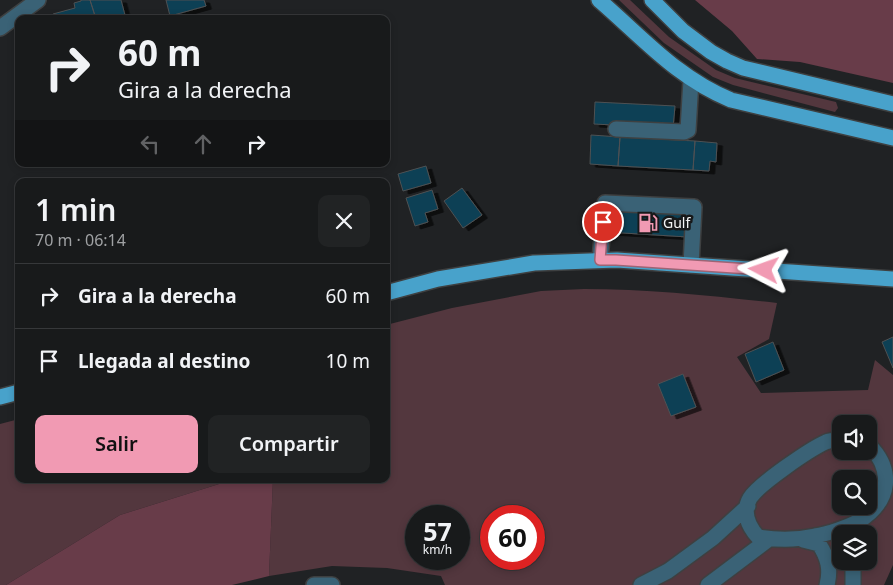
<!DOCTYPE html>
<html lang="es">
<head>
<meta charset="utf-8">
<style>
	:root { --surface:#181a1b; --page:#212324; --text:#f1f3f6; --muted:#9fa1a3; --line:#36383a; --accent:#f19ab3 }
	body { margin:0; font-family:"Noto Sans",sans-serif; background:var(--page); color:var(--text); height:100vh; display:flex; flex-direction:column; font-size:19px; white-space:nowrap }
	* { box-sizing:border-box; margin:0 }
	p { font-size:16px; color:var(--muted) }
	.icon { flex:none; width:28px; height:28px; fill:none; stroke:currentColor; stroke-width:2; stroke-linecap:round; stroke-linejoin:round }
	.map { position:relative; flex:1; overflow:hidden }
	.panel { position:absolute; left:15px; top:178px; width:375px; height:305px; display:flex; flex-direction:column; background:var(--surface); border-radius:10px; box-shadow:0 2px 8px #0003,0 0 0 1px var(--line) }
	.panel>* { flex:none }
	.banner { position:absolute; left:15px; top:15px; width:375px; height:152px; border-radius:10px; box-shadow:0 2px 8px #0003,0 0 0 1px var(--line); background:#181a1b; color:var(--text); overflow:hidden }
	.fabs { position:absolute; left:832px; top:415px; display:grid; gap:10px }
	.fabs a { display:grid; place-items:center; width:45px; height:45px; border-radius:10px; background:var(--surface); box-shadow:0 2px 8px #0003,0 0 0 1px var(--line); font-size:25px }
	.speed { position:absolute; left:405px; top:505px; display:flex; gap:10px; font-size:25px; font-weight:700; text-align:center }
	.speed>* { display:grid; place-content:center; width:65px; height:65px; border-radius:50%; background:var(--surface); box-shadow:0 2px 8px #0003,0 0 0 1px var(--line); line-height:1 }
	.speed small { font-size:12px; font-weight:400 }
	.speed .limit { border:8px solid #d22; background:#fff; color:#111 }
	.pin { position:absolute; display:grid; place-items:center; width:42px; height:42px; color:#fff; margin:-21px; border:2px solid #fff; border-radius:50%; box-shadow:0 1px 5px #0007 }
	.me { position:absolute; width:55px; margin:-28px; rotate:274deg; stroke-linejoin:round; filter:drop-shadow(0 0 4px #0008) }
	.turn { display:flex; align-items:center; gap:18px; height:105px; padding:0 20px; font-size:22px }
	.turn .icon { width:65px; height:65px; stroke-width:2.5 }
	.turn b { display:block; font-size:35px; line-height:42px }
	.lanes { display:flex; align-items:center; height:48px; padding:0 20px; background:#0003; justify-content:center; gap:25px; direction:ltr }
	.lanes .off { opacity:.35 }
	.round { display:grid; place-items:center; flex:none; width:52px; height:52px; border-radius:10px; background:var(--page) }
	.summary { display:flex; align-items:center; justify-content:space-between; height:85px; padding:0 20px }
	h1 { font-size:30px; font-weight:600; line-height:38px }
	.cta { display:flex; gap:10px; margin-top:auto; padding:10px 20px }
	.cta a { flex:1; height:58px; border-radius:10px; background:var(--accent); color:#111; font-size:20px; font-weight:600; line-height:58px; text-align:center }
	.cta a+a { background:var(--page); color:var(--text) }
	ul { padding:0; list-style:none }
	li { display:flex; align-items:center; gap:15px; height:65px; padding:0 20px; border-top:1px solid var(--line) }
	li div { flex:1 }
	li b { display:block; font-size:19px }
	li em { font-style:normal }
	.map>svg:first-child { display:block }
	.green { fill:#53373e; fill-rule:evenodd }
	.forest { fill:#683c49 }
	.building { fill:#0c3f54; stroke:#4e5153; filter:url(#shadow) }
	.lines { fill:none; stroke-linecap:round; stroke-linejoin:round }
	.minor-casing { stroke:#3e4041; stroke-width:18 }
	.major-casing { stroke:#3e4041; stroke-width:18 }
	.minor { stroke:#3a6276; stroke-width:15 }
	.major { stroke:#48a2cb; stroke-width:15 }
	.route-casing { stroke:#9d6474; stroke-width:12 }
	.route { stroke:#f19ab3; stroke-width:9 }
	.labels { text-anchor:middle; stroke-width:5; stroke-linejoin:round; paint-order:stroke }
	.poi-label { font-size:14px; fill:#f3f5f6; stroke:#17191a; text-anchor:start }
</style>
</head>
<body>
<div class="map">
<svg width="893" height="585" viewBox="0 0 893 585">
	<defs>
		<filter id="shadow"><feDropShadow dx="5.5" dy="3" stdDeviation="0" flood-color="#0009"/></filter>
	</defs>
	<rect width="100%" height="100%" fill="#202224"/>
	<path class="green" d="M619 0H630L669 37 716 70 735 78 836 102 838 108 835 112 733 85 713 77 664 43Z
		M584 289C648 289 713 296 777 303L769 339 737 357 761 393 868 390 875 360 893 375V565L884 585H445L441 576 387 568 332 566 269 576 273 479H386V325L452 308 541 291ZM841 424H869V451H841ZM841 479H869V506H841ZM416 516H459V559H416ZM491 516H534V559H491ZM841 534H869V561H841Z
		M19 419V479H235L120 515 6 585H0V424Z"/>
	<path class="forest" d="M695 0H893V83L800 62 757 59 732 31Z
		M235 479H273L269 576 232 585H6L120 515Z"/>
	<path class="building" d="M81 0H90L96 19H54L53 14 75 8 74 3 81 1Z
		M90 0H121L126 19H96Z
		M166 0H204L206 6 170 16Z
		M595 102 675 106 673 128 594 124Z
		M591 135 620 137 618 166 590 164Z
		M620 137 695 141 693 170 618 166Z
		M695 141 717 143 716 162 710 161 709 171 693 170Z
		M426 166 431 183 403 191 398 174Z
		M462 188 482 215 463 228 444 201Z
		M432 190 438 209 425 213 428 222 415 226 406 198Z
		M609 209 690 214 688 237 607 232Z
		M893 337V368L882 342Z
		M773 342 784 370 756 382 745 354Z
		M683 374 696 407 671 416 658 384Z"/>
	<g class="lines">
		<defs>
			<path id="minor" d="M0 28 38 0
				M616 129 684 132 688 130 691 80
				M600 260 605 203 694 207 691 265
				M841 440C836 440 830 440 826 442 810 449 759 484 750 498 742 512 748 526 758 537 777 540 797 540 815 536 827 534 849 527 859 521 892 500 893 469 869 445
				M803 540 819 544C828 558 831 569 827 585
				M853 561V585
				M314 585H332
				M641 585 668 571 713 538 748 506
				M708 585 769 539"/>
			<path id="major" d="M599 0C642 37 677 78 731 100L893 138
				M652 0 683 31 711 52 727 61 743 68 893 104
				M386 293 438 279 534 263 617 260 893 279
				M0 397 19 392"/>
		</defs>
		<use href="#minor" class="minor-casing"/>
		<use href="#major" class="major-casing"/>
		<use href="#minor" class="minor"/>
		<use href="#major" class="major"/>
	</g>
	<g class="lines">
		<defs>
			<path id="route" d="M603 222 600 260H616L764 270"/>
		</defs>
		<use href="#route" class="route-casing"/>
		<use href="#route" class="route"/>
	</g>
	<defs>
		<symbol id="fuel-bare" viewBox="-9 -9 18 18"><path d="M-5.5-6h7V0h2V4h1.3V-2.5L3-4.5l.8-.8L6-3V5H2.5V1h-1V6h-7ZM-4.2-4.7v3.2H.2V-4.7Z" fill="#f19ab3" stroke="#17191a" stroke-width="2.5" paint-order="stroke"/></symbol>
	</defs>
	<g fill-rule="evenodd">
		<use href="#fuel-bare" x="634" y="209" width="28" height="28"/>
	</g>
	<g class="labels">
		<g class="poi-label">
			<text x="663" y="228">Gulf</text>
		</g>
	</g>
</svg>
<div class="fabs">
<a><svg class="icon" aria-label="sound" viewBox="0 0 24 24"><path d="M4 9h4l5-4v14l-5-4H4zM17 9q2 3 0 6"/></svg></a>
<a><svg class="icon" aria-label="search" viewBox="0 0 24 24"><circle cx="10" cy="10" r="6"/><path d="M15 15l6 6"/></svg></a>
<a><svg class="icon" aria-label="layers" viewBox="0 0 24 24"><path d="M12 4l9 5-9 5-9-5zM3 14l9 5 9-5"/></svg></a>
</div>
<div class="speed"><div>57<small>km/h</small></div><div class="limit">60</div></div>
<div class="pin" style="left:603px;top:222px;background:#d93025"><svg class="icon" aria-label="arrive" viewBox="0 0 24 24"><path d="M6 21V4h12l-3 4 3 4H6"/></svg></div>
<svg class="me" style="left:764px;top:270px" viewBox="-20 -20 40 40"><path d="M0-17L14 15 0 8-14 15z" fill="#f19ab3" stroke="#fff" stroke-width="4"/></svg>
<div class="banner">
<div class="turn"><svg class="icon" aria-label="right" viewBox="0 0 24 24"><path d="M7 20v-9h11M14 6l5 5-5 5"/></svg><div><b>60 m</b>Gira a la derecha</div></div>
<div class="lanes"><svg class="icon off" aria-label="left" viewBox="0 0 24 24"><path d="M17 20v-9H6M10 6l-5 5 5 5"/></svg><svg class="icon off" aria-label="ahead" viewBox="0 0 24 24"><path d="M12 20V5M6 11l6-6 6 6"/></svg><svg class="icon" aria-label="right" viewBox="0 0 24 24"><path d="M7 20v-9h11M14 6l5 5-5 5"/></svg></div>
</div>
<section class="panel">
<div class="summary"><div><h1>1 min</h1><p>70 m · 06:14</p></div><a class="round"><svg class="icon" aria-label="close" viewBox="0 0 24 24"><path d="M6 6l12 12M18 6L6 18"/></svg></a></div>
<ul>
<li><svg class="icon" aria-label="right" viewBox="0 0 24 24"><path d="M7 20v-9h11M14 6l5 5-5 5"/></svg><div><b>Gira a la derecha</b></div><em>60 m</em></li>
<li><svg class="icon" aria-label="arrive" viewBox="0 0 24 24"><path d="M6 21V4h12l-3 4 3 4H6"/></svg><div><b>Llegada al destino</b></div><em>10 m</em></li>
</ul>
<div class="cta"><a>Salir</a><a>Compartir</a></div>
</section>
</div>
</body>
</html>
